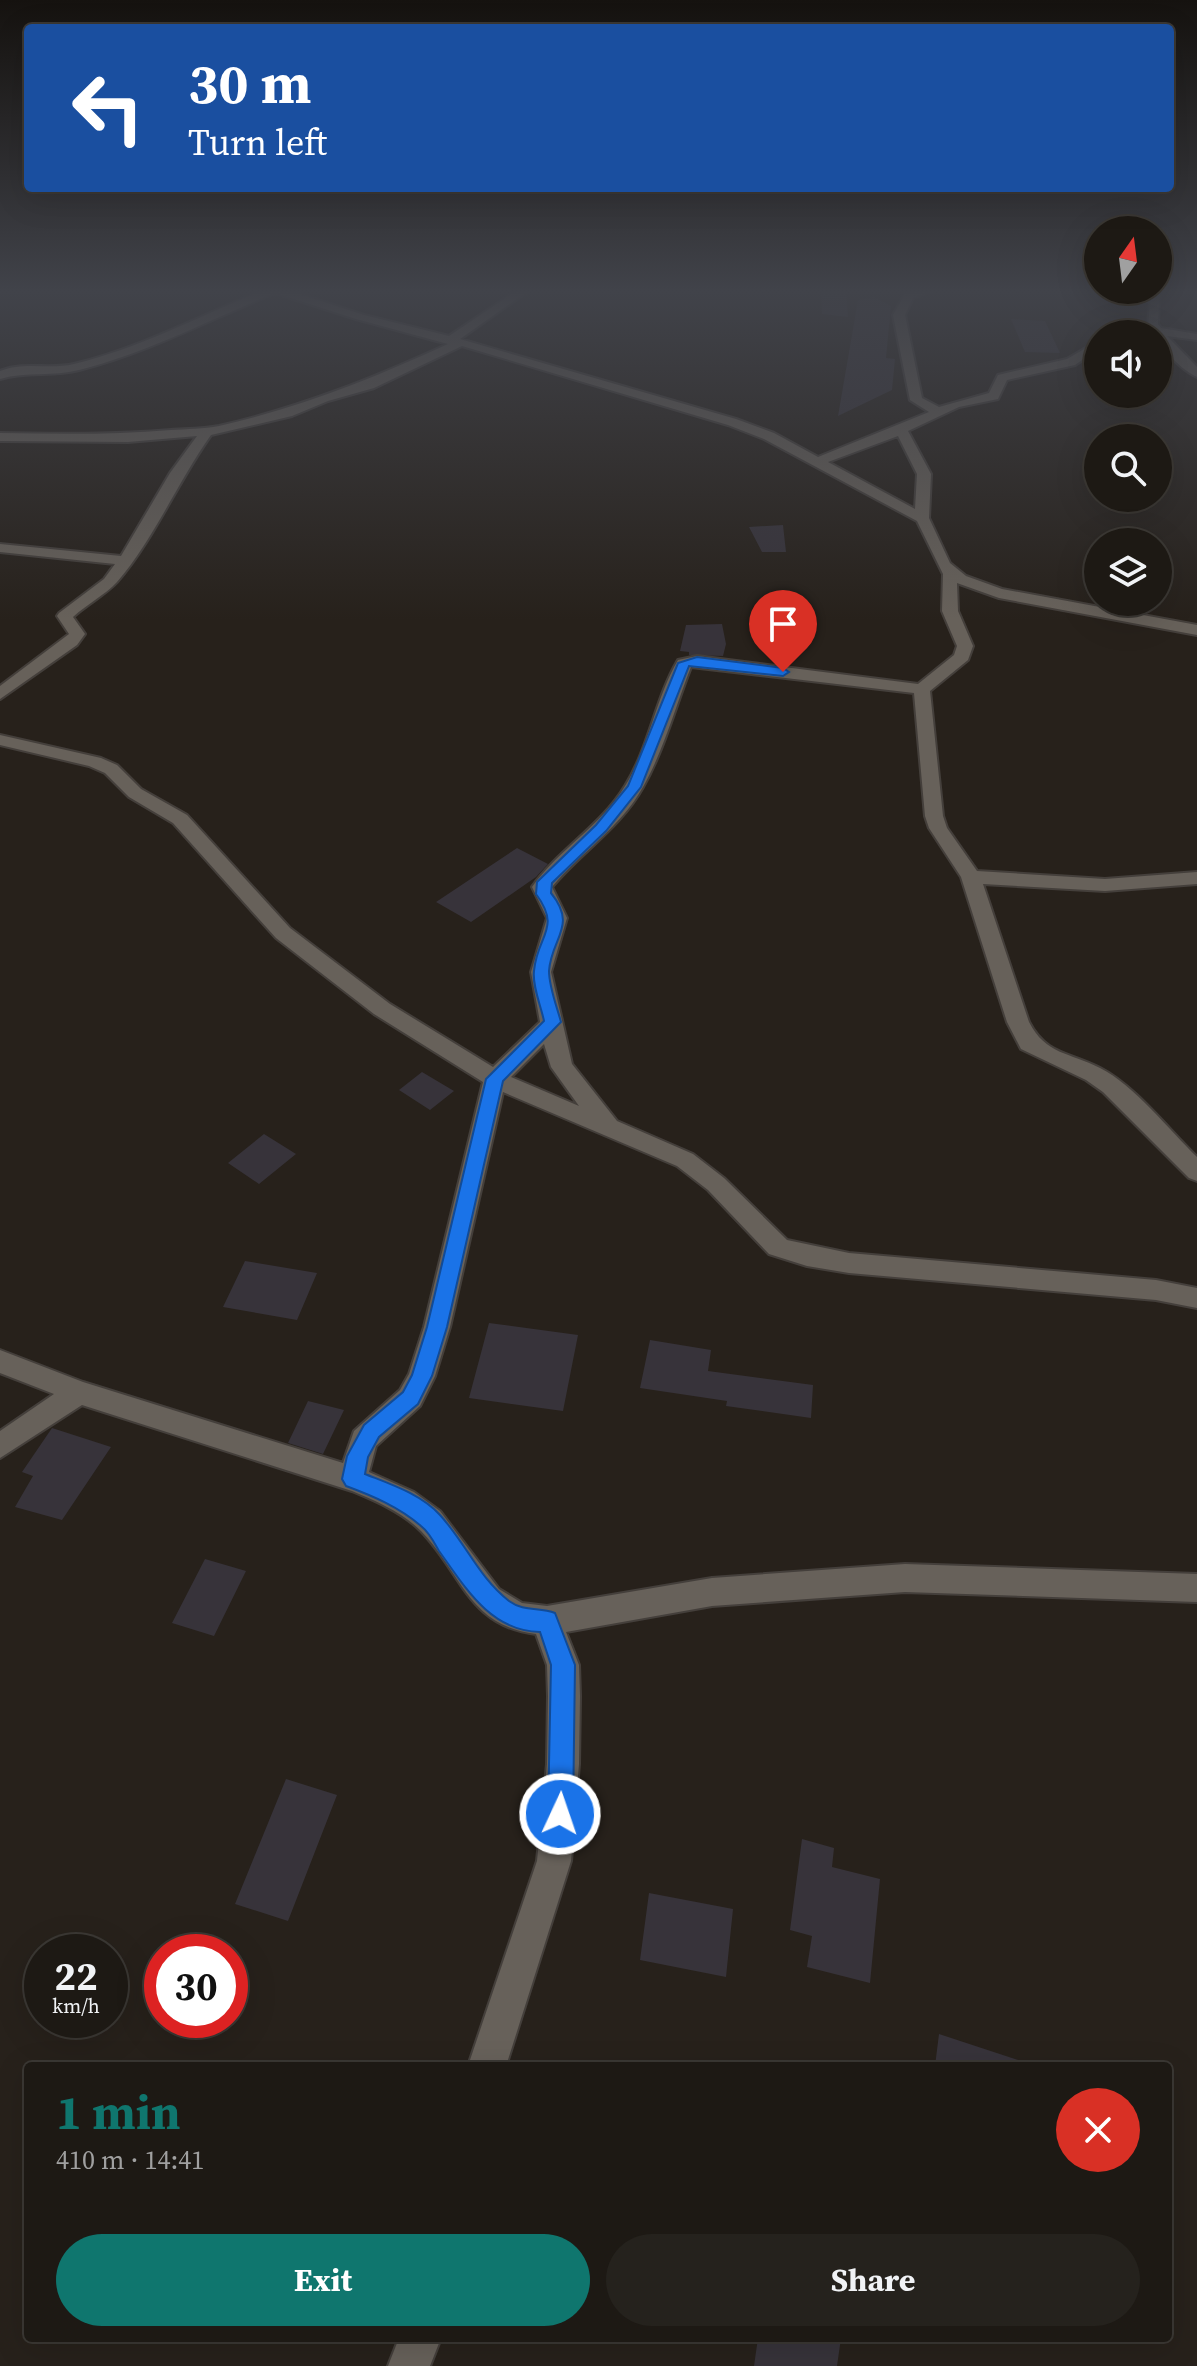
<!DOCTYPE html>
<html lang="en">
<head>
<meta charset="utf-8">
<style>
	:root { --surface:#1d1914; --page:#25221d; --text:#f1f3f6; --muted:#a0a0a0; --line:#3b3834; --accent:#0f766e }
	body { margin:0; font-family:"Source Serif 4",serif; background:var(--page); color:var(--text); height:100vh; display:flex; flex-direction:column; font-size:30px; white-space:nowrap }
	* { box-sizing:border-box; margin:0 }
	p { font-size:26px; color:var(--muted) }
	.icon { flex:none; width:44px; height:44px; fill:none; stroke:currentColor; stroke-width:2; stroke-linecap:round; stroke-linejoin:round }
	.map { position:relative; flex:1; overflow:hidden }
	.sheet { position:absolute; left:24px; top:2062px; width:1148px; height:280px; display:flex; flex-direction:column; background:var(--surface); border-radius:8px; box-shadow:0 8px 32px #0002,0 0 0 2px var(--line) }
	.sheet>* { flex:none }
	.banner { position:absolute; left:24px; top:24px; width:1150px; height:168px; border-radius:8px; box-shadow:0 8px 32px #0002,0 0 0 2px var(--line); background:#1a4fa0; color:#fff; overflow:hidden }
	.needle { width:52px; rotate:14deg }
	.fabs { position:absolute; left:1084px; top:216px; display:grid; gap:16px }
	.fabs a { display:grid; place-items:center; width:88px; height:88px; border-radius:50%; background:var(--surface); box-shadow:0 8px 32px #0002,0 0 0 2px var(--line); font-size:40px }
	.speed { position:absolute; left:24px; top:1934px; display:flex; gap:16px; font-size:40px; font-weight:700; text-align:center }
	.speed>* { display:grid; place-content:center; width:104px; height:104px; border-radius:50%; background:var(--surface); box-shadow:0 8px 32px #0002,0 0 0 2px var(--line); line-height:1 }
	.speed small { font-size:20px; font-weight:400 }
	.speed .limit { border:12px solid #d22; background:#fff; color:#111 }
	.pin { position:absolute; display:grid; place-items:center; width:68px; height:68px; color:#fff; margin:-82px -34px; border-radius:50% 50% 50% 0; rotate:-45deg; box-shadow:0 0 8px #0007 }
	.pin .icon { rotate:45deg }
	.me { position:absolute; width:88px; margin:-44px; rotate:3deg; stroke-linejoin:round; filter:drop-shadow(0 0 6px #0008) }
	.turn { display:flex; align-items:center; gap:28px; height:168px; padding:0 32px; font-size:36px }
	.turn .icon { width:104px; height:104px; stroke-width:2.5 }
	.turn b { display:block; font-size:56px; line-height:68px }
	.round { display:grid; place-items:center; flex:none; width:84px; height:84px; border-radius:42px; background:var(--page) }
	.headline { display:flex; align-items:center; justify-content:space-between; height:136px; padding:0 32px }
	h1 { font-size:48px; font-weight:700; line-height:60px; color:var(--accent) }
	.button { display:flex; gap:16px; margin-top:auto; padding:16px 32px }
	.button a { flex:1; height:92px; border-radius:48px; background:var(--accent); color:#fff; font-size:32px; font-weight:700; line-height:92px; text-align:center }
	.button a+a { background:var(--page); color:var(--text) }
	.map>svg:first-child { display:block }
	.building { fill:#37333a }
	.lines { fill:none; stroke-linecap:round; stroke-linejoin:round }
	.minor-casing { stroke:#443f3b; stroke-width:4 }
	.minor { fill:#67615a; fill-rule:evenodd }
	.route { fill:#1a73e8; stroke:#114b97; stroke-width:2 }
</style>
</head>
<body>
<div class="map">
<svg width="1197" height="2366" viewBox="0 0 1197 2366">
	<rect width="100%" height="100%" fill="#27211b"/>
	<path class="building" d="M821 289H846L848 317 822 314Z
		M874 297 891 306 886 358 895 359 892 390 838 416 858 300Z
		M1011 319 1045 321 1060 353 1025 352Z
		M783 525 786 552H762L749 527Z
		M722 624 726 644 723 656 689 655V652L680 651 686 625Z
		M517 848 548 864 536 877 471 922 436 902Z
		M422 1072 454 1091 430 1110 399 1090Z
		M264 1134 296 1154 259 1184 228 1163Z
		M245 1261 317 1273 297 1320 223 1307Z
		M489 1323 578 1335 563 1411 469 1398Z
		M650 1340 711 1350 708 1371 813 1385 811 1418 726 1406 727 1401 640 1388Z
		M308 1401 344 1410 323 1454 288 1443Z
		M52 1428 111 1447 62 1520 15 1507 33 1476 22 1472Z
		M205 1559 246 1571 214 1636 172 1623Z
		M286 1779 337 1795 288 1921 235 1904Z
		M802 1839 834 1848 832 1867 880 1879 870 1983 807 1967 812 1936 790 1930Z
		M649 1893 733 1909 726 1977 640 1960Z
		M939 2034 1021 2061 1020 2066H935Z
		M758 2338H841L837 2366H754Z"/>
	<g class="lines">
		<defs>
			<path id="minor" d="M266 289H284L364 315 449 336 519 289H531L460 339 736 419 774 433 818 457 929 412 910 400 893 315 905 294 922 289H937L913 298 905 315 922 398 939 407 989 393 998 375 1067 359 1098 341V349L1075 365 1007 380 998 399 959 407 908 431 931 474 929 518 950 563 966 576 1002 589 1197 625V635L999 598 957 583 958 611 973 646 968 660 930 691 943 816 947 828 977 871 1105 879 1197 872V884L1105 891 983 884 1029 1022C1046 1055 1069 1052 1100 1068 1134 1085 1169 1130 1197 1157V1181L1189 1178 1103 1092 1086 1080 1021 1049 1007 1022 961 877 929 828 925 816 914 693 691 667C676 705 663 752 643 787 621 827 580 853 552 887L567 918 551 972 572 1064 617 1121 693 1154 724 1178 787 1240 849 1253 1156 1280 1197 1288V1308L1156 1300 849 1273 807 1266 769 1254 708 1190 677 1166 503 1092 450 1327 435 1376 420 1406 376 1446 369 1472 414 1492 440 1511 499 1589 522 1603 547 1606 712 1578 905 1564 1197 1574V1602L905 1592 712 1606 566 1632 579 1665 580 1696 579 1764 571 1861 506 2066H468L537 1861 547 1764 548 1696 547 1665 536 1634C468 1626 462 1573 421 1531 402 1512 376 1501 352 1491L82 1405 0 1458V1431L54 1394 0 1373V1350L83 1382 343 1463 354 1431 400 1390 409 1374 424 1327 483 1082 374 1014 276 938 173 823 129 797 105 773 89 766 0 745V735L101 758 117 765 141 789 187 815 290 928 390 1004 493 1067 540 1022 531 972 547 918 532 887C559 849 601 826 625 786 649 748 655 699 678 660L697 656 918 684 954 655 957 646 942 611 943 574 917 521 764 439 728 425 462 346 374 388 328 401 292 416 211 435C178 481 153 541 117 582 105 595 87 604 73 617L85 634 77 645 0 699V686L69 634 57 616 59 613 104 579 115 564 0 552V544L121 556 170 473 197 436 128 442 0 441V433C57 434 114 435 171 430 187 429 204 429 219 426 299 408 374 378 448 344L356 319 275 293C211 319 147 353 79 370 53 377 27 371 0 379V371C25 361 49 370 74 364 141 348 204 314 266 289ZM898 436 917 474 915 509 828 462ZM544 1044 551 1067 579 1106 511 1077Z
				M1160 289 1158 324 1161 328 1197 334V340L1167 336 1197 367V377C1182 370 1161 350 1158 334H1108L1123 328 1148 327 1151 290Z
				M399 2338H441L430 2366H388Z"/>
		</defs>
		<use href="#minor" class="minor-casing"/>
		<use href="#minor" class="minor"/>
	</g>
	<linearGradient id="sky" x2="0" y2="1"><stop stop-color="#15120f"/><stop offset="0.47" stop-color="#41434a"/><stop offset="1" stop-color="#41434a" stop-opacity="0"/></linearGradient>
	<rect width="1197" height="620" fill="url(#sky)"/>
	<path class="route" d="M697 657 783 668 789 672 783 676 689 666 641 787 606 831 552 883 551 893C578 926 551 938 549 971 549 987 557 1007 561 1022L503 1081 447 1327 432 1376 418 1404 379 1437 368 1457 365 1474C390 1484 421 1494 440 1515 465 1542 479 1578 509 1601 524 1612 539 1607 555 1613L575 1665 573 1814 569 1823 560 1827 551 1823 548 1814 551 1665 540 1632C490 1631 465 1587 439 1551 434 1542 429 1532 421 1526 399 1507 373 1496 346 1486L342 1479 347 1456 364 1425 403 1392 412 1375 427 1327 486 1079 544 1021C541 1006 532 986 534 971 537 935 562 929 536 894L537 882 596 825 628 786 678 663Z"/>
</svg>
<div class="fabs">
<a><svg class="needle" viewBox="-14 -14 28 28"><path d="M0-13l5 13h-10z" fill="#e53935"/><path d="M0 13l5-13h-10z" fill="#a0a0a0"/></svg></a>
<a><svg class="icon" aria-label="sound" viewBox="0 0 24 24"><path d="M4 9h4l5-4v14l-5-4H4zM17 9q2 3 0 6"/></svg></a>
<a><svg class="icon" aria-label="search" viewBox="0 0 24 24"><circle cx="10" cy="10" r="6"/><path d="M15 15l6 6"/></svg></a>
<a><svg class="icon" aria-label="layers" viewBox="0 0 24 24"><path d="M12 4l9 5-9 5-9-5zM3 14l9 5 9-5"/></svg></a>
</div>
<div class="speed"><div>22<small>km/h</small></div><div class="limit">30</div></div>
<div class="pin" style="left:783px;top:672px;background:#d93025"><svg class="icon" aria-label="arrive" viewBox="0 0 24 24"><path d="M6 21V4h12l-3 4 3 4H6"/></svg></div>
<svg class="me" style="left:560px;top:1814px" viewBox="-20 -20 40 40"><circle r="17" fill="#1a73e8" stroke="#fff" stroke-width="3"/><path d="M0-11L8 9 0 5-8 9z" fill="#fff"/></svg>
<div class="banner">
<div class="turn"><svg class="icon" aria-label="left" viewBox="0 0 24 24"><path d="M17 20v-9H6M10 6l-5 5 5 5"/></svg><div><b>30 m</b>Turn left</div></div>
</div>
<section class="sheet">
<div class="headline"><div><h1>1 min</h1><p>410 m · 14:41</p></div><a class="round" style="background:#d93025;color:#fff"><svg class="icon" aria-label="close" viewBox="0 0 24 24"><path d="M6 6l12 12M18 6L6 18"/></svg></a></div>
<div class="button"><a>Exit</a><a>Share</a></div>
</section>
</div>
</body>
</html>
